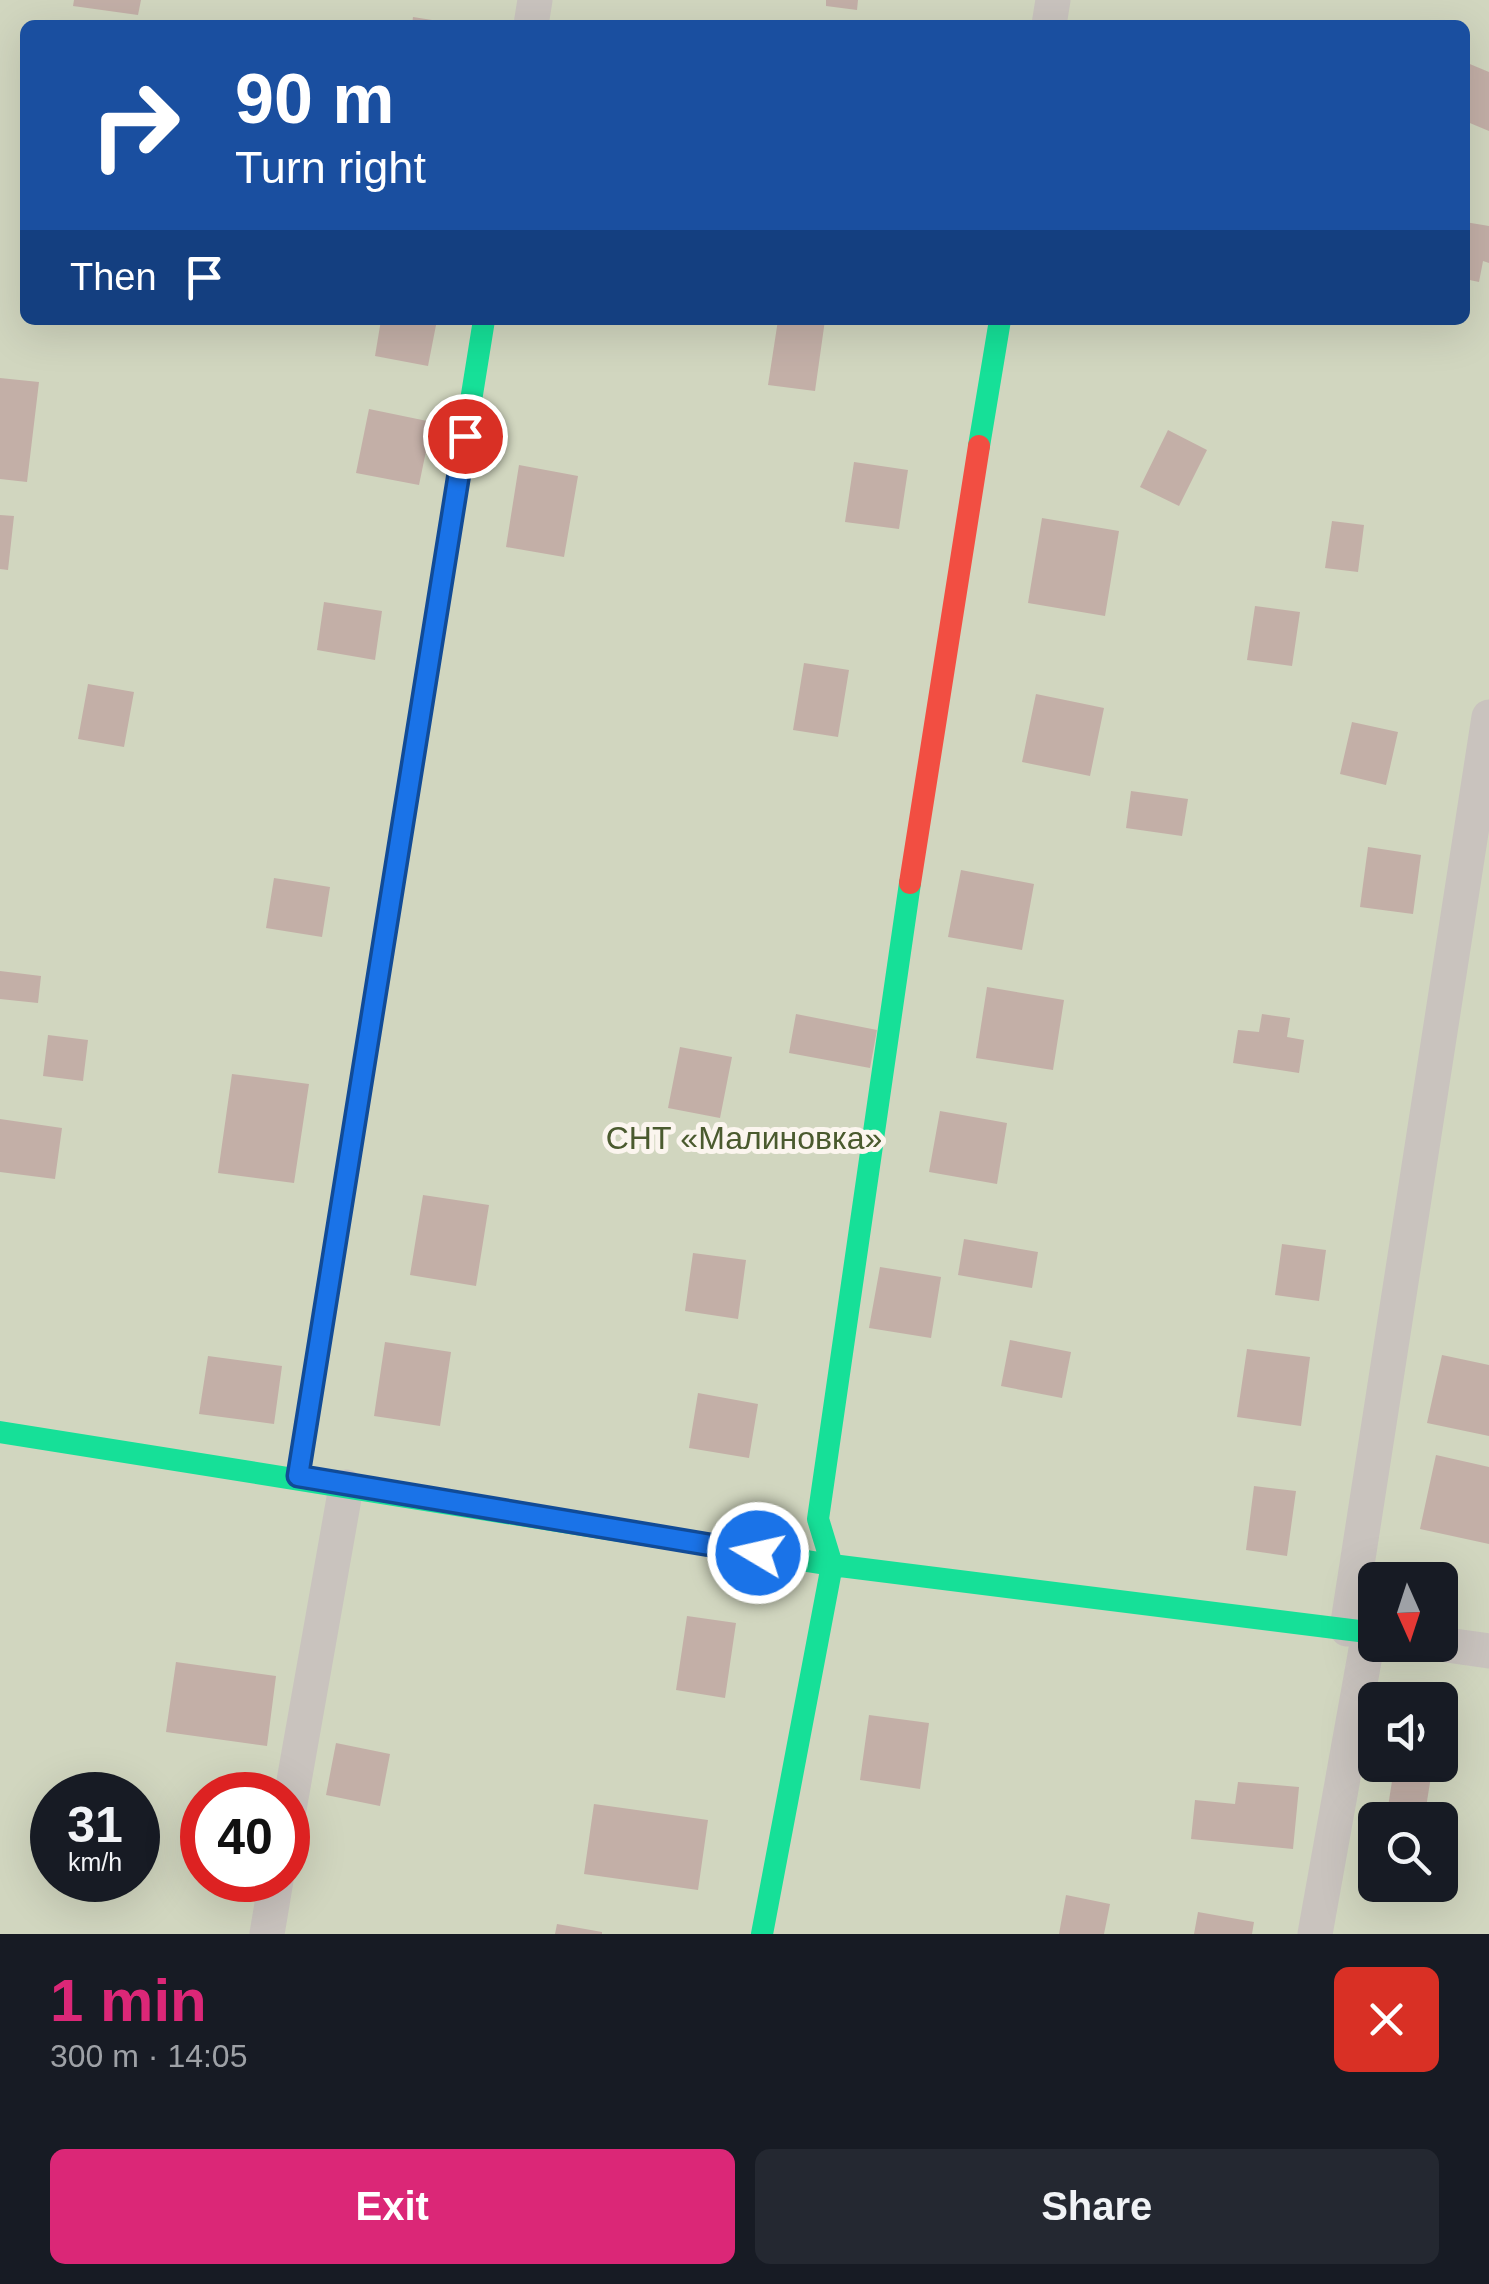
<!DOCTYPE html>
<html lang="en">
<head>
<meta charset="utf-8">
<style>
	:root { --surface:#171b24; --page:#242831; --text:#f1f3f6; --muted:#9ea1a6; --accent:#db2777 }
	body { margin:0; font-family:Arial,sans-serif; background:var(--page); color:var(--text); height:100vh; display:flex; flex-direction:column; font-size:38px; white-space:nowrap }
	* { box-sizing:border-box; margin:0 }
	p { font-size:32px; color:var(--muted) }
	.icon { flex:none; width:55px; height:55px; fill:none; stroke:currentColor; stroke-width:2; stroke-linecap:round; stroke-linejoin:round }
	.map { position:relative; height:1934px; overflow:hidden }
	.side { display:flex; flex-direction:column; background:var(--surface); flex:1 }
	.side>* { flex:none }
	.guide { position:absolute; left:20px; top:20px; width:1450px; height:305px; border-radius:15px; box-shadow:0 10px 40px #0002; background:#1a4fa0; color:#fff; overflow:hidden }
	.needle { width:65px; rotate:177deg }
	.tools { position:absolute; left:1358px; top:1562px; display:grid; gap:20px }
	.tools a { display:grid; place-items:center; width:100px; height:100px; border-radius:15px; background:var(--surface); box-shadow:0 10px 40px #0002; font-size:50px }
	.speed { position:absolute; left:30px; top:1772px; display:flex; gap:20px; font-size:50px; font-weight:700; text-align:center }
	.speed>* { display:grid; place-content:center; width:130px; height:130px; border-radius:50%; background:var(--surface); box-shadow:0 10px 40px #0002; line-height:1 }
	.speed small { font-size:25px; font-weight:400 }
	.speed .limit { border:15px solid #d22; background:#fff; color:#111 }
	.pin { position:absolute; display:grid; place-items:center; width:85px; height:85px; color:#fff; margin:-42px; border:5px solid #fff; border-radius:50%; box-shadow:0 2px 10px #0007 }
	.me { position:absolute; width:110px; margin:-55px; rotate:279deg; stroke-linejoin:round; filter:drop-shadow(0 0 8px #0008) }
	.turn { display:flex; align-items:center; gap:35px; height:210px; padding:0 50px; font-size:45px }
	.turn .icon { width:130px; height:130px; stroke-width:2.5 }
	.turn b { display:block; font-size:70px; line-height:85px }
	.then { display:flex; align-items:center; height:95px; padding:0 50px; background:#0003; gap:20px; font-size:38px }
	.round { display:grid; place-items:center; flex:none; width:105px; height:105px; border-radius:15px; background:var(--page) }
	.head { display:flex; align-items:center; justify-content:space-between; height:170px; padding:0 50px }
	h1 { font-size:60px; font-weight:700; line-height:75px; color:var(--accent) }
	.primary-button { display:flex; gap:20px; margin-top:auto; padding:20px 50px }
	.primary-button a { flex:1; height:115px; border-radius:15px; background:var(--accent); color:#fff; font-size:40px; font-weight:700; line-height:115px; text-align:center }
	.primary-button a+a { background:var(--page); color:var(--text) }
	.map>svg:first-child { display:block }
	.green { fill:#d1d6bf; fill-rule:evenodd }
	.building { fill:#c3afa7 }
	.lines { fill:none; stroke-linecap:round; stroke-linejoin:round }
	.street { stroke:#c9c3be; stroke-width:35 }
	.fast { stroke:#16e098; stroke-width:22 }
	.jam { stroke:#f24e42; stroke-width:22 }
	.route-casing { stroke:#114b97; stroke-width:25 }
	.route { stroke:#1a73e8; stroke-width:18 }
	.labels { text-anchor:middle; stroke-width:10; stroke-linejoin:round; paint-order:stroke }
	.park-label { font-size:32px; fill:#4a5a2e; stroke:#fbf5ee }
</style>
</head>
<body>
<div class="map">
<svg width="1489" height="1934" viewBox="0 0 1489 1934">
	<rect width="100%" height="100%" fill="#f0ebe5"/>
	<path class="green" d="M0 0H1489V1934H0ZM25 25H1465V320H25ZM1375 1580H1440V1645H1375ZM1375 1700H1440V1765H1375ZM52 1795H138V1880H52ZM202 1795H288V1880H202ZM1375 1820H1440V1885H1375Z"/>
	<path class="building" d="M74 0H141L138 15 73 6Z
		M826 0H858L857 10 826 6Z
		M413 17 451 23V25H412Z
		M1465 62 1489 72V131L1465 121Z
		M1465 222 1489 226V263L1483 261 1479 282 1465 279Z
		M381 320H437L428 366 375 356Z
		M778 320H825L815 391 768 385Z
		M0 378 39 382 27 482 0 479Z
		M369 409 432 422 419 485 356 473Z
		M1168 430 1207 450 1179 506 1140 487Z
		M854 462 908 470 899 529 845 522Z
		M519 465 578 476 564 557 506 547Z
		M0 515 14 516 8 570 0 569Z
		M1042 518 1119 531 1105 616 1028 603Z
		M1332 521 1364 525 1358 572 1325 568Z
		M324 602 382 611 375 660 317 650Z
		M1255 606 1300 612 1292 666 1247 660Z
		M804 663 849 670 838 737 793 730Z
		M88 684 134 692 124 747 78 739Z
		M1036 694 1104 708 1090 776 1022 762Z
		M1352 722 1398 732 1386 785 1340 774Z
		M1131 791 1188 799 1182 836 1126 828Z
		M1368 847 1421 855 1413 914 1360 907Z
		M961 870 1034 884 1022 950 948 937Z
		M274 878 330 887 322 937 266 928Z
		M0 971 41 976 38 1003 0 999Z
		M987 987 1064 1000 1053 1070 976 1058Z
		M796 1014 877 1030 870 1068 789 1053Z
		M1262 1014 1290 1018 1287 1037 1304 1040 1299 1073 1233 1063 1238 1030 1259 1032Z
		M48 1035 88 1040 83 1081 43 1076Z
		M680 1047 732 1057 720 1118 668 1108Z
		M232 1074 309 1084 294 1183 218 1173Z
		M940 1111 1007 1123 997 1184 929 1172Z
		M0 1119 62 1128 55 1179 0 1172Z
		M423 1195 489 1205 476 1286 410 1275Z
		M964 1239 1038 1252 1032 1288 958 1275Z
		M1282 1244 1326 1250 1319 1301 1275 1295Z
		M693 1253 746 1260 738 1319 685 1311Z
		M880 1267 941 1277 931 1338 869 1328Z
		M1010 1340 1071 1352 1062 1398 1001 1386Z
		M385 1342 451 1352 440 1426 374 1416Z
		M1247 1349 1310 1357 1301 1426 1237 1417Z
		M1442 1355 1489 1365V1436L1427 1423Z
		M208 1356 282 1366 274 1424 199 1414Z
		M698 1393 758 1404 749 1458 689 1448Z
		M1436 1455 1489 1467V1544L1420 1529Z
		M1254 1486 1296 1491 1287 1556 1246 1550Z
		M687 1616 736 1623 725 1698 676 1690Z
		M176 1662 276 1676 267 1746 166 1732Z
		M869 1715 929 1723 920 1789 860 1780Z
		M336 1743 390 1754 380 1806 326 1795Z
		M1394 1768 1432 1770 1424 1820H1386Z
		M1238 1782 1299 1787 1293 1849 1191 1839 1195 1800 1235 1804Z
		M594 1804 708 1820 698 1890 584 1874Z
		M1066 1895 1110 1904 1104 1934H1059Z
		M1198 1912 1254 1922 1252 1934H1194Z
		M557 1924 602 1932V1934H555Z"/>
	<g class="lines">
		<path class="street" d="M531 25 535 0
			M1049 25 1053 0
			M1347 1629 1489 717
			M1440 1644 1489 1651
			M288 1815 346 1487
			M267 1934 276 1880
			M1315 1934 1369 1633"/>
		<path class="fast" d="M979 446 1000 320
			M348 1164 484 320
			M0 1432 832 1565 1375 1633
			M762 1934 832 1565 818 1519 910 883"/>
		<path class="jam" d="M910 883 979 446
			M298 1476 348 1164"/>
	</g>
	<g class="lines">
		<defs>
			<path id="route" d="M465 436 298 1476 758 1553"/>
		</defs>
		<use href="#route" class="route-casing"/>
		<use href="#route" class="route"/>
	</g>
	<g class="labels">
		<g class="park-label">
			<text x="744" y="1149">СНТ «Малиновка»</text>
		</g>
	</g>
</svg>
<div class="tools">
<a><svg class="needle" viewBox="-14 -14 28 28"><path d="M0-13l5 13h-10z" fill="#e53935"/><path d="M0 13l5-13h-10z" fill="#9ea1a6"/></svg></a>
<a><svg class="icon" aria-label="sound" viewBox="0 0 24 24"><path d="M4 9h4l5-4v14l-5-4H4zM17 9q2 3 0 6"/></svg></a>
<a><svg class="icon" aria-label="search" viewBox="0 0 24 24"><circle cx="10" cy="10" r="6"/><path d="M15 15l6 6"/></svg></a>
</div>
<div class="speed"><div>31<small>km/h</small></div><div class="limit">40</div></div>
<div class="pin" style="left:465px;top:436px;background:#d93025"><svg class="icon" aria-label="arrive" viewBox="0 0 24 24"><path d="M6 21V4h12l-3 4 3 4H6"/></svg></div>
<svg class="me" style="left:758px;top:1553px" viewBox="-20 -20 40 40"><circle r="17" fill="#1a73e8" stroke="#fff" stroke-width="3"/><path d="M0-11L8 9 0 5-8 9z" fill="#fff"/></svg>
<div class="guide">
<div class="turn"><svg class="icon" aria-label="right" viewBox="0 0 24 24"><path d="M7 20v-9h11M14 6l5 5-5 5"/></svg><div><b>90 m</b>Turn right</div></div>
<div class="then">Then<svg class="icon" aria-label="arrive" viewBox="0 0 24 24"><path d="M6 21V4h12l-3 4 3 4H6"/></svg></div>
</div>
</div>
<section class="side">
<div class="head"><div><h1>1 min</h1><p>300 m · 14:05</p></div><a class="round" style="background:#d93025;color:#fff"><svg class="icon" aria-label="close" viewBox="0 0 24 24"><path d="M6 6l12 12M18 6L6 18"/></svg></a></div>
<div class="primary-button"><a>Exit</a><a>Share</a></div>
</section>
</body>
</html>
